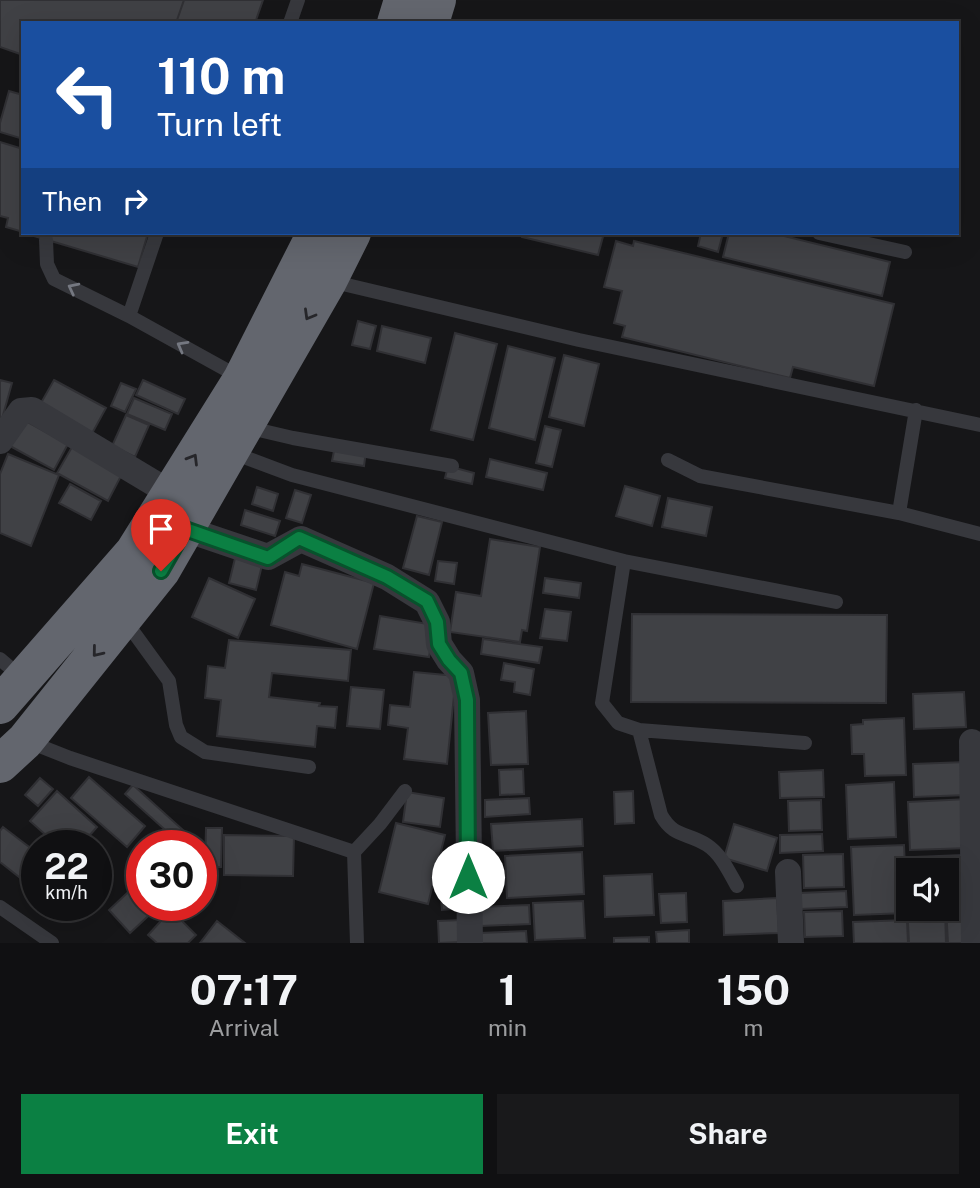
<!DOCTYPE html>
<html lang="en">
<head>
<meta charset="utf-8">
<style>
	:root { --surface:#101012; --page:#19191b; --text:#f1f3f6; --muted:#9c9d9f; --line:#303032; --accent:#0b8043 }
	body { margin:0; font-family:"Public Sans",sans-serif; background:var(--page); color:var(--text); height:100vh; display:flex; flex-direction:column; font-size:26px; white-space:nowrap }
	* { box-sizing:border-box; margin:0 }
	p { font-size:23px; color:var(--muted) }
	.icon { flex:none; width:38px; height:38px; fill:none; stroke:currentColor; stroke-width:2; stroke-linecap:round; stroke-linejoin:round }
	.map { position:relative; height:943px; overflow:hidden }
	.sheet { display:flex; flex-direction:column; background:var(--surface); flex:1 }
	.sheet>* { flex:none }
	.top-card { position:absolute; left:21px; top:21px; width:938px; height:214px; border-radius:0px; box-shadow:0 7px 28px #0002,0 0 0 2px var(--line); background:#1a4fa0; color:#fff; overflow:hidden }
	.fabs { position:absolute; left:896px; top:858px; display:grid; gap:14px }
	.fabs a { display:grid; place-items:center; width:63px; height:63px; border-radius:0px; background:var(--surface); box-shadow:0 7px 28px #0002,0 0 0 2px var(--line); font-size:35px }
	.speed { position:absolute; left:21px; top:830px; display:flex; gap:14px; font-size:35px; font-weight:700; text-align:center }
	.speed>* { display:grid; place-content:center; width:91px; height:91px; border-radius:50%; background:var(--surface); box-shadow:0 7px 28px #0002,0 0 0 2px var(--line); line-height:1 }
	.speed small { font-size:18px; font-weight:400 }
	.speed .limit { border:10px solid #d22; background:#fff; color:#111 }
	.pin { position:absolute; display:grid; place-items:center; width:60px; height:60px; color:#fff; margin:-72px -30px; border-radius:50% 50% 50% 0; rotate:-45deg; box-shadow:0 0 7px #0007 }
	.pin .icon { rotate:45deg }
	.me { position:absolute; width:77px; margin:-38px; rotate:0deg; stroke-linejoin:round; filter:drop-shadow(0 0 5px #0008) }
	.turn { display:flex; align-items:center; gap:24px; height:147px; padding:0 21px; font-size:32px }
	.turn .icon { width:91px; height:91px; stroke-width:2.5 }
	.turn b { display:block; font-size:49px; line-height:60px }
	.then { display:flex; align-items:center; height:66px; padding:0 21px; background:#0003; gap:14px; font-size:26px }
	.eta { display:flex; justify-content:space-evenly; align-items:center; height:119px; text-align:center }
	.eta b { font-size:42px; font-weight:700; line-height:49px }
	.action { display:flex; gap:14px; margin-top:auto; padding:14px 21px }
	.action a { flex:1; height:80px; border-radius:0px; background:var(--accent); color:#fff; font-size:28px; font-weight:700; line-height:80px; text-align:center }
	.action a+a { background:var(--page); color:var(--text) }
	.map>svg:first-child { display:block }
	.building { fill:#404145; stroke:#303034; stroke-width:2 }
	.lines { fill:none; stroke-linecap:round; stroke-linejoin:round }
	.lane { stroke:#37383d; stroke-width:14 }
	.street { stroke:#37383d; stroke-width:26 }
	.highway { stroke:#63666e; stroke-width:38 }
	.oneway { stroke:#757881 }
	.oneway2 { stroke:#26262a }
	.route-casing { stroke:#07532c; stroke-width:18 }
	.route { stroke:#0b8043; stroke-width:12 }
</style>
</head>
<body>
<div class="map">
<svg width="980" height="943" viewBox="0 0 980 943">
	<rect width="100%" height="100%" fill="#161618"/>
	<path class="building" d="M0 0H184L176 23H23V55L0 47Z
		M184 0H263L255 23H176Z
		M9 91 23 95V139L0 132V123Z
		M0 142 23 149V232L6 227 8 218 0 216Z
		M24 233H148L138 267Z
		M523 233H604L598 255 522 237Z
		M701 233H723L718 252 698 246Z
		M729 233H772L890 262 882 296 723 257Z
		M616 241 633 246 634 241 894 304 874 386 793 367 790 378 622 337 625 326 614 323 622 291 604 287Z
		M358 321 376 326 370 349 352 345Z
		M382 326 431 338 425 363 377 351Z
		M455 333 497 344 473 440 431 430Z
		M508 346 555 358 535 440 489 428Z
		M564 355 599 364 584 426 549 417Z
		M0 380 12 383 0 426Z
		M54 380 106 408 89 439 37 410Z
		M143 380 185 399 178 414 136 395Z
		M121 383 136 389 125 412 111 406Z
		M134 398 172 414 165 430 127 414Z
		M126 415 149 425 135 457 112 446Z
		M24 420 68 444 54 470 10 446Z
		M545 426 561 430 552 467 536 463Z
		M335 446 366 451 364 466 332 461Z
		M72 447 122 474 108 501 57 473Z
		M8 454 59 475 31 546 0 533V474Z
		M490 459 547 473 543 490 486 477Z
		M448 466 474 473 472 484 445 478Z
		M70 484 101 501 91 520 59 503Z
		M625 486 660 496 652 526 616 516Z
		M257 487 278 494 273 511 252 504Z
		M295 490 311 495 302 523 286 518Z
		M668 498 712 507 706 536 662 527Z
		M245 510 280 521 275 536 241 525Z
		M417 516 442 522 429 575 403 568Z
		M490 539 540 547 527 631 522 630 520 642 450 632 456 592 481 596Z
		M237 550 264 557 256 590 229 583Z
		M438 561 457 563 454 584 435 581Z
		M302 564 374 583 357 649 271 625 285 572 299 576Z
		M209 578 255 599 238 638 192 617Z
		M545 578 581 583 579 598 543 593Z
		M545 609 571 612 567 641 540 638Z
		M632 614 887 615 886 703 631 702Z
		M380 616 434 625 429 657 374 649Z
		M483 639 542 647 539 663 481 654Z
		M229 640 351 650 348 681 272 673 269 697 320 703 319 706 337 707 335 728 317 726 315 747 217 736 221 700 205 698 208 666 225 668Z
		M504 663 534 669 530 695 514 692 515 682 501 680Z
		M414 672 456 676 447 764 404 759 408 728 388 725 390 705 410 707Z
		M351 687 384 690 380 729 347 726Z
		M964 692 966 727 914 729 913 694Z
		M526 711 528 764 491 765 488 713Z
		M904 718 906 775 865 776 864 754H852L851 725 863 724V720Z
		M966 762 967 795 914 797 913 764Z
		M523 769 524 794 500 795 499 770Z
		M823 770 824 797 780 798 779 772Z
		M89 777 145 826 127 847 71 798Z
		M40 778 53 789 38 806 25 795Z
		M894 782 896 837 848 839 846 785Z
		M133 785 193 839 188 845H182L125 794Z
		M57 791 97 827 81 845H57L30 821Z
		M633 791 634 823 615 824 614 792Z
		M407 792 444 798 440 827 403 822Z
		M529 798 530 814 485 817V800Z
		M968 799 970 848 910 850 908 802Z
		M821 800 822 830 789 831 788 801Z
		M582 819 583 846 493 851 491 824Z
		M396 823 445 835 428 904 379 892Z
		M734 824 777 838 767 871 724 858Z
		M3 827 37 853V873L28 884 0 862V831Z
		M206 828H222L221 867H205Z
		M822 834 823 851 780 853V835Z
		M224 835 294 836 293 876 224 875Z
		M904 845 907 913 854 915 851 847Z
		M582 852 584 894 507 898 505 856Z
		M843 854 844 887 804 888 803 855Z
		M963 855 965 886 947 887V870H916L915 857Z
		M652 874 654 915 605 917 604 876Z
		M142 879V905H160L130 933 109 910Z
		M460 883 462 908 442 910 440 885Z
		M846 891 847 907 800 909V893Z
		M686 893 687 922 661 923 659 894Z
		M777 898 779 933 724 935 723 901Z
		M583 901 585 938 535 940 533 903Z
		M529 905 530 924 481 926 480 907Z
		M907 905 908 908H945L946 943H909Z
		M969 907 970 943H948L946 908Z
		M171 910 196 935 188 943H157L148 935Z
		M842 911 843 936 805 937 804 912Z
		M462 920 463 942 439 943 438 921Z
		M907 920 908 943H854L853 922Z
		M217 921 245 943H200Z
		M689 930V943H657L656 932Z
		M526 931 527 943H480V933Z
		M649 937V943H614V938Z"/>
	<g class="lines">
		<path class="lane" d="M290 23 298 0
			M157 233 129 316 241 378
			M819 233 905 252
			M46 240 47 264 54 279 129 316
			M330 281 579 340 980 425
			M916 410 899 513 980 534
			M246 427 293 438 452 466
			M233 453 292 475 624 561 602 703 618 723 639 730 805 743
			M668 460 700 476 899 513
			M624 561 836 602
			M124 619 169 681 176 725 181 737 205 752 309 767
			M0 659 21 677
			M639 730 661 815C674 838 687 832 707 845 721 854 729 872 737 886
			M27 741 70 758 354 852
			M0 907 52 943
			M357 943 354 852 380 824 405 791"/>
		<path class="street" d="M0 441 21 411 32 410 172 494
			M185 529 268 557 301 539 387 577 427 602 437 622 439 644 449 660 461 673 467 700 470 943
			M972 742 974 943
			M788 872 791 943"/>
		<path class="highway" d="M396 23 403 0
			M430 23 437 0
			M0 705 134 552 242 379 316 233
			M0 764 25 741 161 571 328 281 352 233"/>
	</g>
	<defs><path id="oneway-chevron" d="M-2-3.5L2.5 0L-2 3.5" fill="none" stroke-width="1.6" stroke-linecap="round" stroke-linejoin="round" transform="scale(1.75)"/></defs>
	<g class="oneway">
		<use href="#oneway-chevron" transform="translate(73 288) rotate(-153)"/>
		<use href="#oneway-chevron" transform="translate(182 346) rotate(-151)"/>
	</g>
	<g class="oneway2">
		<use href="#oneway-chevron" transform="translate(309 315) rotate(120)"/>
		<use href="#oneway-chevron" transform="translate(193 459) rotate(-59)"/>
		<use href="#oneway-chevron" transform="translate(97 652) rotate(129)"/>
	</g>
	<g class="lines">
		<defs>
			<path id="route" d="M161 571 185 529 268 558 299 538 387 577 427 601 437 622 439 644 449 660 461 673 467 700 468 877"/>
		</defs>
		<use href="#route" class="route-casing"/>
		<use href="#route" class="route"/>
	</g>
</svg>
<div class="fabs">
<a><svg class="icon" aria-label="sound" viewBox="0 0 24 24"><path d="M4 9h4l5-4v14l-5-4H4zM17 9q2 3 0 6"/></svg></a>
</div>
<div class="speed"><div>22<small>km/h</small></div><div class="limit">30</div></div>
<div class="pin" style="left:161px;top:571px;background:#d93025"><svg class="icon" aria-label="arrive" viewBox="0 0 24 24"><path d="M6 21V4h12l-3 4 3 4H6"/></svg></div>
<svg class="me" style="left:468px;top:877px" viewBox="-20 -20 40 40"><circle r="19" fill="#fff"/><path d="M0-13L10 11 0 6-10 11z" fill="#0b8043"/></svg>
<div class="top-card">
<div class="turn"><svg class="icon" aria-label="left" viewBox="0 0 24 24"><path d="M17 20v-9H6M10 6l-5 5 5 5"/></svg><div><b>110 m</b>Turn left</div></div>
<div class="then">Then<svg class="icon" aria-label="right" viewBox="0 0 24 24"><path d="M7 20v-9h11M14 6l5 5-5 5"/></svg></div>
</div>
</div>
<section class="sheet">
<div class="eta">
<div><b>07:17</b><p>Arrival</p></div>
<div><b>1</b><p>min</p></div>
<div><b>150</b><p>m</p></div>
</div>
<div class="action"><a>Exit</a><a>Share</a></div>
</section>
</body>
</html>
